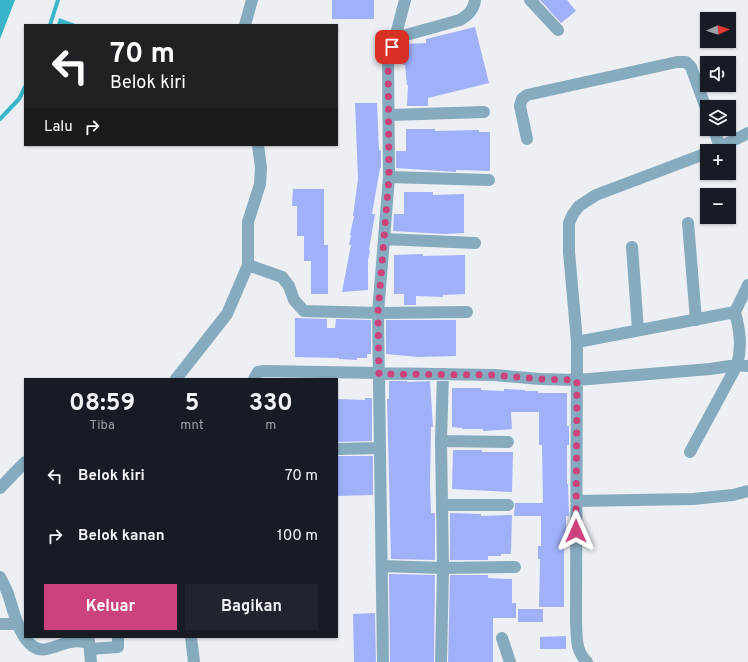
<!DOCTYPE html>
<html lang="id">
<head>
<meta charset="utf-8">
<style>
	:root { --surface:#171b24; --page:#20242c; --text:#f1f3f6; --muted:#9ea1a6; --accent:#cb427c }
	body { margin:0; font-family:Overpass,sans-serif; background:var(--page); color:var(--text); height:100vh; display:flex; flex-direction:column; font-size:15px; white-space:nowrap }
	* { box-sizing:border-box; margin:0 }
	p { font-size:13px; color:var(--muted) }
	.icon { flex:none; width:22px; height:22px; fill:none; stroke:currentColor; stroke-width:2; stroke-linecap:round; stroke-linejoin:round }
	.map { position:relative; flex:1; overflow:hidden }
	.sheet { position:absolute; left:24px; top:378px; width:314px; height:260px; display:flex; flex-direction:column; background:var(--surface); border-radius:0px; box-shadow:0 1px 3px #0004 }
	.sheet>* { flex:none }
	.top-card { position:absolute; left:24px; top:24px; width:314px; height:122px; border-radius:0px; box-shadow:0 1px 3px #0004; background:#202124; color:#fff; overflow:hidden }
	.needle { width:26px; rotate:86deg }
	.buttons { position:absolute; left:700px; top:12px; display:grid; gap:8px }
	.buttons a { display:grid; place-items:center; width:36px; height:36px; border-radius:0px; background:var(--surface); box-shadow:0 1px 3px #0004; font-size:20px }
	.pin { position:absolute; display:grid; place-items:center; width:34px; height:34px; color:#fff; margin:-17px; border-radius:8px; box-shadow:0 2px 6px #0006 }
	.me { position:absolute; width:44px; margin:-22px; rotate:0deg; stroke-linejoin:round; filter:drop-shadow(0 0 3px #0008) }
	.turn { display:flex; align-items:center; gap:14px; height:84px; padding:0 20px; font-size:18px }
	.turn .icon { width:52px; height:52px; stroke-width:2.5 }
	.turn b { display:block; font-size:28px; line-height:34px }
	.then { display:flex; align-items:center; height:38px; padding:0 20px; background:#0003; gap:8px; font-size:15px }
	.eta { display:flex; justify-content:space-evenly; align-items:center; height:68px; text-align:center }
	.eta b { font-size:24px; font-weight:700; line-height:28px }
	.action { display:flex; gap:8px; margin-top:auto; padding:8px 20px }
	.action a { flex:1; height:46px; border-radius:0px; background:var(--accent); color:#fff; font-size:16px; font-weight:700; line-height:46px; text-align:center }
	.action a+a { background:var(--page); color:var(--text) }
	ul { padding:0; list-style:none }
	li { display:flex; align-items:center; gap:12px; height:60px; padding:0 20px }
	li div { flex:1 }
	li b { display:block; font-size:15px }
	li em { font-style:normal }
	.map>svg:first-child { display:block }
	.water { fill:#39b5ca }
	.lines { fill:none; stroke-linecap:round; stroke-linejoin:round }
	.stream { stroke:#39b5ca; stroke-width:4 }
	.building { fill:#a0b0fb }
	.street { stroke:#86aabe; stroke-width:12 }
	.route { stroke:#cb427c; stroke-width:7; stroke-dasharray:0 12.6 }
</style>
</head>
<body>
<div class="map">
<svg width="748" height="662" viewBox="0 0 748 662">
	<rect width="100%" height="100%" fill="#ecf0f5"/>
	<path class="water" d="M0 0H15L0 39Z
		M59 18 78 25H57Z"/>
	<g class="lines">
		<path class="stream" d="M50 25 58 0
			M0 119 19 99 25 87"/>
	</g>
	<path class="building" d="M332 0H374V19H332Z
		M540 0H567L576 11 561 23Z
		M475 27 489 83 428 98V106H407L408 85H407L405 65H403V44L426 43V39Z
		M355 103H377L379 150 381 151V168H380L372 214H375L369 250H370L368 260V290L342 292 351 245H349L351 235H350L354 216H353L358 179Z
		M406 129H435V131L479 130V132H490V171L456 170V172L396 168V151H406Z
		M293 189H324V245H328V294H311V261H304V236H297V206H292Z
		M404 192H433V195L464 194V233L445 234 393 231 394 214H404Z
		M423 254V256L465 255V294L443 295V297L416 296V305H404V294H394V255Z
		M295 318 327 319V328H335L336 319 371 320V354H367V358H357V360L339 359V358L295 357Z
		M386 320H456V356L418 357 386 354Z
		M389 381H407V382L430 381 433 427H431L430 484 431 513H435V560L391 559 387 399H389Z
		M452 388H481V390L504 391V389L525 390V391H538V393H567V426H569V445H567V484H568L569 516H566V535L564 534V607H539L540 559H538V546H541V516H514L515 503H543L542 445H539V412H511L512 429 483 431V429H462V428L452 427Z
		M365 398H372V441L337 442V399L365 400Z
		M453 450H482V452H513L512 492 452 489Z
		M337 456H373V495L337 496Z
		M450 513 481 514V516L512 515 511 554H501V556H488V560H450Z
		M389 574 435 575 434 662H390Z
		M450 575H488V578L512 579V603H516V618H493V662H448Z
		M518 609H543V622H518Z
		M375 613 376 662H354L353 614Z
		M566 636V649H540V637Z"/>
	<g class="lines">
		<path class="street" d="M530 0 558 30
			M245 25 252 0
			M395 38 460 20C468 15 474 10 475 0
			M390 115 484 112
			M714 129 720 148
			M527 139 520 106 522 99 527 95 677 62H686L691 67 707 111
			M712 151 748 133
			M389 177 489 180
			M688 223 696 320
			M384 239 475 243
			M632 247 638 330
			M248 265 282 277 289 286 294 300 304 311 378 313 467 312
			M577 342 735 312 748 285
			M176 379 227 314 248 265V222L260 184 261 168 258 145
			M254 379 258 372 264 371 494 375 540 379 577 380 710 369 737 365 748 366
			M441 441 508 442
			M337 449 380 448
			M690 452 737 365C742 347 740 331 735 312
			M0 488 25 462
			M576 501 693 499 733 495 748 491
			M443 505H508
			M382 566 443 568 515 567
			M0 577C3 583 7 590 9 597 14 613 23 654 47 649 64 645 71 638 89 643
			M0 624H18
			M191 637 194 662
			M502 638 510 662
			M89 641 91 662
			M90 649 118 647V637
			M383 662 378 313 389 177 388 55 395 38 405 0
			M441 662 443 568 441 441 443 374
			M587 662C575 651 577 636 576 621L577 342 569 252V223L573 214 579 206 596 195 707 153"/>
	</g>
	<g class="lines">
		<path class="route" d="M392 47 388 56 389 177 378 312 379 374 494 375 540 379 577 380 576 531"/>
	</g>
</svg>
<div class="buttons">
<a><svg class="needle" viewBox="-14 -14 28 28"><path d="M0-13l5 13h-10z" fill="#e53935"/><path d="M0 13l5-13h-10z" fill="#9ea1a6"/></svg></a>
<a><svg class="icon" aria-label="sound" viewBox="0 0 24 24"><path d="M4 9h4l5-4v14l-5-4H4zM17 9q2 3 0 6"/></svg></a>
<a><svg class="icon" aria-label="layers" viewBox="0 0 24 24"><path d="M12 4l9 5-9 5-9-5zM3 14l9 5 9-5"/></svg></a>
<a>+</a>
<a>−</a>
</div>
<div class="pin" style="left:392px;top:47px;background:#d93025"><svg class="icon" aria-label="arrive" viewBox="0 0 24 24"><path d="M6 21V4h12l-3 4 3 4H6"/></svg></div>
<svg class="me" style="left:576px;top:531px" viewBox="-20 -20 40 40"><path d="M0-17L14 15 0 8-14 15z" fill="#cb427c" stroke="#fff" stroke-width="4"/></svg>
<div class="top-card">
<div class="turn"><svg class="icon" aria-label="left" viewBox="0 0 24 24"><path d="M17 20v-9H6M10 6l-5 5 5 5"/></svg><div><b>70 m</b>Belok kiri</div></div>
<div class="then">Lalu<svg class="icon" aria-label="right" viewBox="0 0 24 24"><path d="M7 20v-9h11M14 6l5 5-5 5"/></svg></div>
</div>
<section class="sheet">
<div class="eta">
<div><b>08:59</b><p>Tiba</p></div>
<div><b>5</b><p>mnt</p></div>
<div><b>330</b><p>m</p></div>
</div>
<ul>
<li><svg class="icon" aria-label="left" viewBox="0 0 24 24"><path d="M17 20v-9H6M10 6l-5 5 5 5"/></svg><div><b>Belok kiri</b></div><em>70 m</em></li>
<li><svg class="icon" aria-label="right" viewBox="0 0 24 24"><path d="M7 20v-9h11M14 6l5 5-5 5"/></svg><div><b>Belok kanan</b></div><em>100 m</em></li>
</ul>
<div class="action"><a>Keluar</a><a>Bagikan</a></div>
</section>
</div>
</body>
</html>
